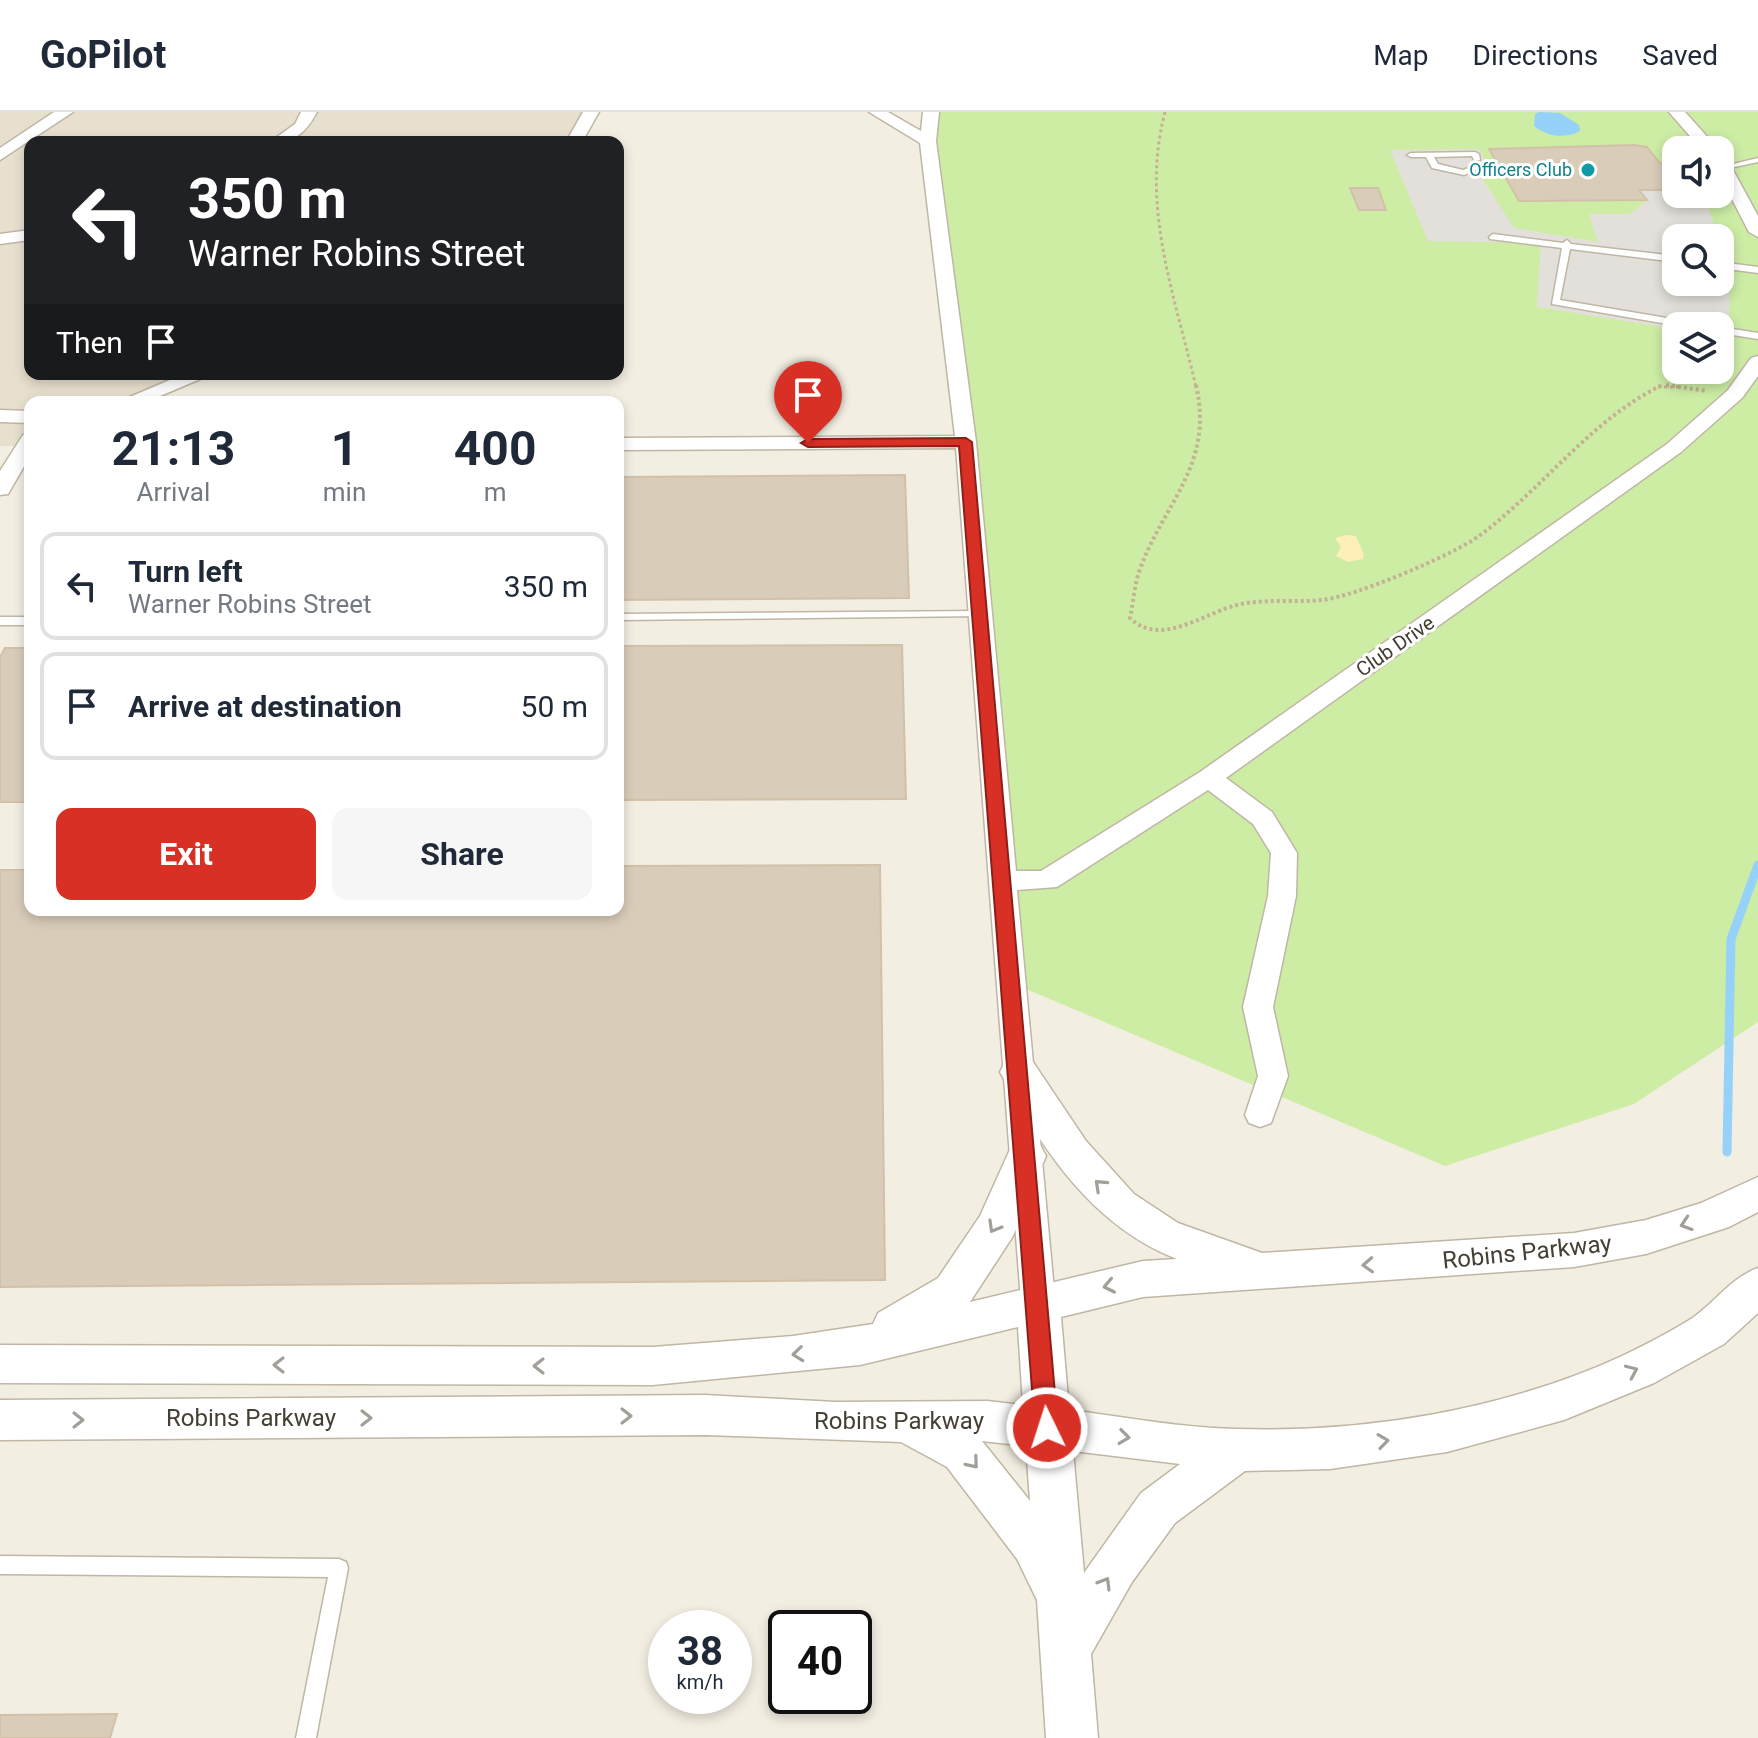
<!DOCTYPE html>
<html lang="en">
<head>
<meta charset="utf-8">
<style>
	:root { --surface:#fff; --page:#f6f6f7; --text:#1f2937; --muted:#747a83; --line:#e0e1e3; --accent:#d93025 }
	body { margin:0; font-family:Roboto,sans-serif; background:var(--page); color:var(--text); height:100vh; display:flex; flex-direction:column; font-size:30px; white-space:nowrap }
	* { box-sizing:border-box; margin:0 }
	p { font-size:26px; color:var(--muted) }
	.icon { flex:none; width:44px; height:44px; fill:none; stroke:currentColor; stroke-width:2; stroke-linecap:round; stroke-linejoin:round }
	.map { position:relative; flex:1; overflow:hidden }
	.side { position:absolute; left:24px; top:284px; width:600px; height:520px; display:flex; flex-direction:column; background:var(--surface); border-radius:16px; box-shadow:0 4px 12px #0003 }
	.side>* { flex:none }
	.banner { position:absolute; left:24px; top:24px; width:600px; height:244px; border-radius:16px; box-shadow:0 4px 12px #0003; background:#202124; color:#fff; overflow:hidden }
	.buttons { position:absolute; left:1662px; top:24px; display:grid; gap:16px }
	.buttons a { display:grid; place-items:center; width:72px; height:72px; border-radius:16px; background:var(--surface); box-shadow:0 4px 12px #0003; font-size:40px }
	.speed { position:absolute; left:648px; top:1498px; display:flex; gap:16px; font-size:40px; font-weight:700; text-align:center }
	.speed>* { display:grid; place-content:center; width:104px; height:104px; border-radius:50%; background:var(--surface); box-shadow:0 4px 12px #0003; line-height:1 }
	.speed small { font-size:20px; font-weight:400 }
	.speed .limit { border:4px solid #111; border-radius:12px; background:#fff; color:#111 }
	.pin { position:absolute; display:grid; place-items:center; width:68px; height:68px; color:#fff; margin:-82px -34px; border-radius:50% 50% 50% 0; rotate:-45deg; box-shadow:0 0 8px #0007 }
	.pin .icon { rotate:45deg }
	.me { position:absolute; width:88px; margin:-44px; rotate:356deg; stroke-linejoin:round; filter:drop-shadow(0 0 6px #0008) }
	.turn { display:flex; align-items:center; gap:28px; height:168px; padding:0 32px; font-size:36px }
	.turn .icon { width:104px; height:104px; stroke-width:2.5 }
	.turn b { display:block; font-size:56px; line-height:68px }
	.then { display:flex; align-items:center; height:76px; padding:0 32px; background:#0003; gap:16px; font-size:30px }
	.eta { display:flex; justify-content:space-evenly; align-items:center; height:136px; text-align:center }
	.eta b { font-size:48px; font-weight:700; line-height:56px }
	.cta { display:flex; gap:16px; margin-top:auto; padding:16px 32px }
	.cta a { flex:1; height:92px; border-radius:16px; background:var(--accent); color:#fff; font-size:32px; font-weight:700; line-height:92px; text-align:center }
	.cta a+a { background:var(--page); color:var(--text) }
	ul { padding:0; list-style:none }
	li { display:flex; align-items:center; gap:24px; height:108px; margin:0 16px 12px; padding:0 16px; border:4px solid var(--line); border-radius:16px }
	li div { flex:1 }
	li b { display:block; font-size:30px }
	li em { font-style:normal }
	header { display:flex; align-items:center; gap:48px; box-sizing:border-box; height:112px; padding:0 40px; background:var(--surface); border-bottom:2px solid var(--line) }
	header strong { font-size:38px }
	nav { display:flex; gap:44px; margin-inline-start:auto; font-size:28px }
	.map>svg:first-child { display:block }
	.residential { fill:#e8e0cf }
	.green { fill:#cdeda5; fill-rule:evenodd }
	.sand { fill:#feeeb8 }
	.parking { fill:#e3e0db }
	.water { fill:#96d1f9 }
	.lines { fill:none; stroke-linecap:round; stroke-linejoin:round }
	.stream { stroke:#96d1f9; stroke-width:9 }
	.building { fill:#d9ccb9; stroke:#d2c1a8; stroke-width:2 }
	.service-casing { stroke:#bfb6a4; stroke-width:3 }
	.minor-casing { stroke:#bfb6a4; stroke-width:3 }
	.tertiary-casing { stroke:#bfb6a4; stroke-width:3 }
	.path-far1 { stroke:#c3b293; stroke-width:3; stroke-dasharray:3 3; stroke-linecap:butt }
	.path { stroke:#c3b293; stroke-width:4; stroke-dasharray:3 3; stroke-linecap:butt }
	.service { fill:#fff; fill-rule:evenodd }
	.minor { fill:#fff; fill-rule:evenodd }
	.tertiary { fill:#fff; fill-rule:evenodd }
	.oneway { stroke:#a29e98 }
	.route { fill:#d93025; stroke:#8d1f18; stroke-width:2 }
	.culture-dot { fill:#0f9aa8; stroke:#fff; stroke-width:3 }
	.labels { text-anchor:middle; stroke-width:6; stroke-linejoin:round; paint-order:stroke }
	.far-culture-label { font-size:18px; fill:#0d838f; stroke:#fff; text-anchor:end }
	.street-label { font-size:20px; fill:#453e32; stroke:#fff }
	.near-street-label { font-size:24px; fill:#453e32; stroke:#fff }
</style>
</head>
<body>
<header>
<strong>GoPilot</strong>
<nav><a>Map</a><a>Directions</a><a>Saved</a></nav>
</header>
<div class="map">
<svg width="1758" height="1626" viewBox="0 0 1758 1626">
	<rect width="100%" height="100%" fill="#f3eee2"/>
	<path class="residential" d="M0 0H591L574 30H30V262H202L128 290H30V327L26 334H0Z"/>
	<path class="green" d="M934 0H1758V910L1634 992 1445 1054 1012 871ZM1676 38H1720V82H1676ZM1676 126H1720V170H1676ZM1676 214H1720V258H1676Z"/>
	<path class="sand" d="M1347 423 1356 424 1364 443 1363 447 1348 450 1336 444 1341 435 1335 426Z"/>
	<path class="parking" d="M1479 37 1489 56 1482 66 1514 116 1598 130 1589 102H1629L1646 89 1639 78 1703 82 1719 126H1676V170H1720V128L1730 153 1729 226 1720 224V214H1676V217L1537 195 1541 131 1428 129 1390 38Z"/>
	<path class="water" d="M1539 0 1560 1 1579 13 1580 19C1565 27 1547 25 1534 14L1535 2Z"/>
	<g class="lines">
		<path class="stream" d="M1727 1040 1731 827 1758 753"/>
	</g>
	<path class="building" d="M1634 33 1647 35 1659 50 1668 55 1676 53V78H1639L1647 88 1519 89 1489 37Z
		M1350 76H1378L1386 98H1359Z
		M905 363 909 486 618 488V365Z
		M902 533 906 687 618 688V534Z
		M5 536H30V690H0V545Z
		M880 753 885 1168 0 1175V758H30V798H618V754Z
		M117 1602 110 1626H0V1603Z"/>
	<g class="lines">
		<defs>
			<path id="service" d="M1696 23 1703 25 1673 36 1671 42 1676 50 1669 52 1663 42 1666 33Z
				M1475 40 1479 42 1480 48H1474L1472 44 1434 45 1438 52 1463 58 1482 51 1486 53 1464 63 1432 56 1426 45H1411L1407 43 1411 41Z
				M1758 46V50L1725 57 1721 55Z
				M1680 82 1740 81 1744 84 1740 87H1682L1678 84Z
				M1493 122 1563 131 1567 128 1571 132 1676 144V150L1570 137 1560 188 1696 211 1701 214H1679L1552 192 1562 136 1490 127 1489 125Z
				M1720 150 1758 155V161L1720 156Z
				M1720 215 1758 221V227L1720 221Z
				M980 499 986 502 984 504 618 508V502Z
				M0 505H30V513H0Z
				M0 1444 339 1447 346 1450 348 1456 316 1626H296L328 1465 0 1462Z"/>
			<path id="minor" d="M54 0H73L0 48V36Z
				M301 0H317C305 22 295 30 270 30L295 12Z
				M583 0H599L582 30H566Z
				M869 0H888L921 19 923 0H939L936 29 976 330 1016 759H1041L1200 660 1667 332 1728 278 1751 246 1758 244V264L1742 286 1681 340 1226 666 1272 700 1297 741 1296 784 1273 895 1288 964 1271 1011 1260 1015 1249 1011 1245 1003 1258 964 1243 895 1268 784 1271 741 1253 712 1208 678 1057 775 1017 778 1055 1189 1050 1199 1038 1203 1026 1199 1021 1189 956 336 618 338V326L955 324 920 31Z
				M1669 0H1685L1719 38H1702Z
				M1720 44 1728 49 1758 104V125L1749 120 1720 64Z
				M30 118V128L0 132V122Z
				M184 262H212L146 290H118Z
				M0 298 30 299V311L0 310Z
				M30 321V344L8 382 0 383V359L23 323Z"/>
			<path id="tertiary" d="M1019 945 1033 950 1086 1029 1134 1082 1178 1111 1262 1141 1574 1121 1646 1108 1701 1091 1758 1065V1100L1729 1115 1646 1142 1574 1155 1143 1185 1061 1205 1069 1298C1125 1305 1182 1316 1238 1317 1366 1321 1504 1298 1622 1244 1645 1233 1670 1220 1691 1207 1715 1191 1730 1166 1758 1156V1201L1724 1232 1654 1271 1564 1308 1447 1340 1330 1357 1245 1359 1175 1411 1132 1470 1091 1542 1098 1626H1046L1037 1488 1017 1447 947 1355 901 1330 705 1323 0 1328V1288L705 1283 835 1290 987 1289 1023 1293 1018 1215 860 1253 653 1273 0 1271V1233L653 1235 793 1224 873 1212 878 1201 938 1166 980 1104 1012 1033 1026 1028 1040 1033 1046 1044 1013 1124 970 1190 1143 1149 1177 1147C1092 1114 1042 1037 1000 960L1005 950ZM982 1329 1026 1334 1030 1389ZM1073 1339 1180 1352 1141 1381 1084 1461Z"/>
		</defs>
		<use href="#service" class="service-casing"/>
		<use href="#minor" class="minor-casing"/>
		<use href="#tertiary" class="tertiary-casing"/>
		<path class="path-far1" d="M1165 0C1140 94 1175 184 1196 275
			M1658 275H1681"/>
		<path class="path" d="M1196 273C1215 355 1161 393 1138 463 1134 477 1133 492 1130 506 1160 536 1204 501 1237 493 1266 486 1293 491 1322 488 1354 485 1453 443 1479 424 1544 376 1589 309 1662 273
			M1666 273 1707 279"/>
		<use href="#service" class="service"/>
		<use href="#minor" class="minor"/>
		<use href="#tertiary" class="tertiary"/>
	</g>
	<defs><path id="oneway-chevron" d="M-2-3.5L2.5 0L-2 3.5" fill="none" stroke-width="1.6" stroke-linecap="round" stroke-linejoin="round" transform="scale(2)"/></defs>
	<g class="oneway">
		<use href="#oneway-chevron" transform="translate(1100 1073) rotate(-137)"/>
		<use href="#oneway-chevron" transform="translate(1686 1112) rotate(162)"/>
		<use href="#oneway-chevron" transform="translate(994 1115) rotate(120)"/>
		<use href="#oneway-chevron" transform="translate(1368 1153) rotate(177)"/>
		<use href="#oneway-chevron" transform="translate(1109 1174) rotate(168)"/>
		<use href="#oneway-chevron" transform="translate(798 1242) rotate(174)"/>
		<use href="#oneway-chevron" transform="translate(279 1253) rotate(-180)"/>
		<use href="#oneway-chevron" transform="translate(539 1254) rotate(-180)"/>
		<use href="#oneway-chevron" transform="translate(1632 1259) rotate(-24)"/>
		<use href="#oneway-chevron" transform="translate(626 1304)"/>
		<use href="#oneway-chevron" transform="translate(366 1306)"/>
		<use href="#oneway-chevron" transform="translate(78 1308)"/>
		<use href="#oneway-chevron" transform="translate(1124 1325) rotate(7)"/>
		<use href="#oneway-chevron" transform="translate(1383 1329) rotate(-8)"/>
		<use href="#oneway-chevron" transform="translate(973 1351) rotate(50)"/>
		<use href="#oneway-chevron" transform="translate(1105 1471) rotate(-59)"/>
	</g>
	<path class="route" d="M966 326 972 330 1058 1316 1055 1323 1047 1326 1039 1323 1035 1316 959 334 808 335 801 331 808 327Z"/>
	<circle class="culture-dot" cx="1588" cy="58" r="8"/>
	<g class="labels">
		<g class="far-culture-label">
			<text x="1572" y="64">Officers Club</text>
		</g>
		<g class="street-label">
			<text transform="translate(1395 534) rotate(-35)" y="7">Club Drive</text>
		</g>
		<g class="near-street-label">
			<text transform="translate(1527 1140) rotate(-6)" y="8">Robins Parkway</text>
			<text x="251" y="1314">Robins Parkway</text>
			<text x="899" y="1317">Robins Parkway</text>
		</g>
	</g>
</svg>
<div class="buttons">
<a><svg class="icon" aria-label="sound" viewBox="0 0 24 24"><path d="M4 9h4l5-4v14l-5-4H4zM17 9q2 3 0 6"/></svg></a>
<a><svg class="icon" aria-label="search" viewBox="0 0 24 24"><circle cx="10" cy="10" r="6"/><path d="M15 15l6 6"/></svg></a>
<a><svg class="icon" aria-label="layers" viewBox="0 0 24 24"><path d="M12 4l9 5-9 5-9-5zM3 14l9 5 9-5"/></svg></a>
</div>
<div class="speed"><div>38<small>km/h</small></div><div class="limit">40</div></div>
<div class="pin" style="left:808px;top:331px;background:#d93025"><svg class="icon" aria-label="arrive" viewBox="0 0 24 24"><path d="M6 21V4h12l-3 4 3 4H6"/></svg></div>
<svg class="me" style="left:1047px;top:1316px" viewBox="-20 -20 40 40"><circle r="17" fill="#d93025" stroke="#fff" stroke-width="3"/><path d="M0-11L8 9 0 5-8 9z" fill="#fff"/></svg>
<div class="banner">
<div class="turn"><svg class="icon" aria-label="left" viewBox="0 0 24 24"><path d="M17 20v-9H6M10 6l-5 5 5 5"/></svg><div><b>350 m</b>Warner Robins Street</div></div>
<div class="then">Then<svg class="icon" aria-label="arrive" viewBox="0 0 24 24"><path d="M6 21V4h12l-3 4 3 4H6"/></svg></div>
</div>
<section class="side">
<div class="eta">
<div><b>21:13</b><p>Arrival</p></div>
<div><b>1</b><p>min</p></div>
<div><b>400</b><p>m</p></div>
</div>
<ul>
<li><svg class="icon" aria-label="left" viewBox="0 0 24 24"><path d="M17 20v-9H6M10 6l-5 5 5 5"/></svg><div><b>Turn left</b><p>Warner Robins Street</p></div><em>350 m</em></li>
<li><svg class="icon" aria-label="arrive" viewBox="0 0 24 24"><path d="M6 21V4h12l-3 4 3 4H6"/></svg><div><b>Arrive at destination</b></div><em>50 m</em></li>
</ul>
<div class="cta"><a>Exit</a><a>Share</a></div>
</section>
</div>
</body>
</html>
